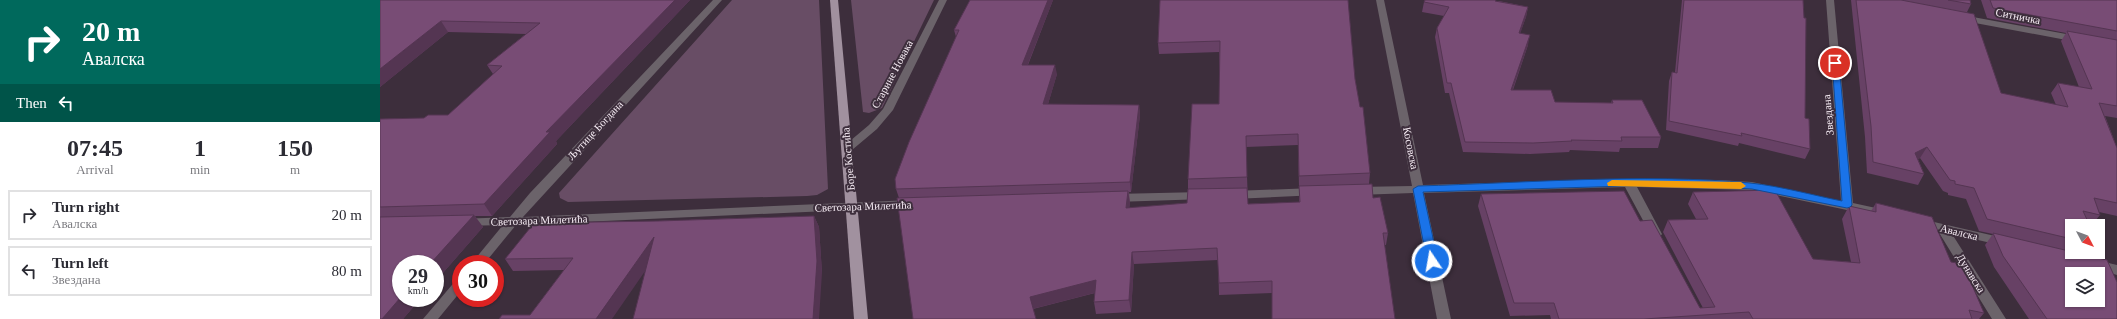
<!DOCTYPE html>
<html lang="en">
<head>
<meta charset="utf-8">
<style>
	:root { --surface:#fff; --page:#f7f7f7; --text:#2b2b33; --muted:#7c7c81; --line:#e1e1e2 }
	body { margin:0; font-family:"Times New Roman",serif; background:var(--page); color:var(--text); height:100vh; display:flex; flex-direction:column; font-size:15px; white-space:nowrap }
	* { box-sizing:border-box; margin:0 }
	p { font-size:13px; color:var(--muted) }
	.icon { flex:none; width:22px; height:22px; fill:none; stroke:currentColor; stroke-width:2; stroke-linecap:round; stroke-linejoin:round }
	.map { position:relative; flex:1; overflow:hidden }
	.panel { display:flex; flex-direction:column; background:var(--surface); width:380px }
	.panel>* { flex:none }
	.guide { background:#00695c; color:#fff; overflow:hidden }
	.needle { width:26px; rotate:131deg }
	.buttons { position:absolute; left:1685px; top:219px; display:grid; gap:8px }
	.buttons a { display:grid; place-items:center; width:40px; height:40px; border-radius:0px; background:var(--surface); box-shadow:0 1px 3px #0004; font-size:20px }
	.speed { position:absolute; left:12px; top:255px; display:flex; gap:8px; font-size:20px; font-weight:700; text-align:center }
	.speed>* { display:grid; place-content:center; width:52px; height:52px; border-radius:50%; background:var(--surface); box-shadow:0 1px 3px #0004; line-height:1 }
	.speed small { font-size:10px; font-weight:400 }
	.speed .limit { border:6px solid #d22; background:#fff; color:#111 }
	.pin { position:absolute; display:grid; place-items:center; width:34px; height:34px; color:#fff; margin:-17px; border:2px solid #fff; border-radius:50%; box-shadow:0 1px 4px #0007 }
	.me { position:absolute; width:44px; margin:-22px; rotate:348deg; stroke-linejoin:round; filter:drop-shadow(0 0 3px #0008) }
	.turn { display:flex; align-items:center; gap:14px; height:84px; padding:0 16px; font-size:18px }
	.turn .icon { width:52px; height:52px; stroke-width:2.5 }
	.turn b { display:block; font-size:28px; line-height:34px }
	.then { display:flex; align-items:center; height:38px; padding:0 16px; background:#0003; gap:8px; font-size:15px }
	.eta { display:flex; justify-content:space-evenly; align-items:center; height:68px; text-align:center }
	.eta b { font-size:24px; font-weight:600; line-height:28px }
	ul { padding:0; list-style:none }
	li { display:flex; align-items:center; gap:12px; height:50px; margin:0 8px 6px; padding:0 8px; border:2px solid var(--line); border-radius:0px }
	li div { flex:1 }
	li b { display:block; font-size:15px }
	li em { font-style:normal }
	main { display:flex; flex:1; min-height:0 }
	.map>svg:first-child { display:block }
	.green { fill:#684d65 }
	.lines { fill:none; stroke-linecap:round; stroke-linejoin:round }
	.minor { fill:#6b636a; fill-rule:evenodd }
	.primary { fill:#a1919f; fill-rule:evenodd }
	.wall { fill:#674165; fill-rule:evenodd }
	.shaded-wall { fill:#543552 }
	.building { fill:#784c75; stroke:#543552; fill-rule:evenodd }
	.route { fill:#1a73e8; stroke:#114b97 }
	.slow { fill:#f59e0b }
	.labels { text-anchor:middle; stroke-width:4; stroke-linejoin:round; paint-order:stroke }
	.street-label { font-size:11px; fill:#f6ecf4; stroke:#3d2e3c }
</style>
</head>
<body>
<main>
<section class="panel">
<div class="guide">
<div class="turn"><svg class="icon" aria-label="right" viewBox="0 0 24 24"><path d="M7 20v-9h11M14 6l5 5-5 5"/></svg><div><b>20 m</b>Авалска</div></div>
<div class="then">Then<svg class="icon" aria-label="left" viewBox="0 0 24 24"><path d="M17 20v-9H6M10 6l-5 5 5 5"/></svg></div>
</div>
<div class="eta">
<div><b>07:45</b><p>Arrival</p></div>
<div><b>1</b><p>min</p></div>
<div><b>150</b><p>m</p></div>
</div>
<ul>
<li><svg class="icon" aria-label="right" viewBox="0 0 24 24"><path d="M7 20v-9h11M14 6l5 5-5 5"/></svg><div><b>Turn right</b><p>Авалска</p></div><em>20 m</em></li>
<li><svg class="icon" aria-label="left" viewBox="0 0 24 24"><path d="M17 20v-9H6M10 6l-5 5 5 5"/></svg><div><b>Turn left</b><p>Звездана</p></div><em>80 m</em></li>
</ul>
</section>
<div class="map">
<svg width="1737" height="319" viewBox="0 0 1737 319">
	<rect width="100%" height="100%" fill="#3d2e3c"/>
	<path class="green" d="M352 0H439L448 189 437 195 427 196 188 202 180 198 179 193Z
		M471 0H554L502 108 489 113 483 112Z"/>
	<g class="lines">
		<path class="minor" d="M333 0H342L143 217 532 200 538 204 536 207 136 225 104 264H91L123 225 84 226 80 225 78 222 80 219 130 217 150 193Z
			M559 0H567L513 110 497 129 472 150H464L463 148 464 146 489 125 503 109Z
			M996 0H1004L1043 185 1249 179 1338 180 1372 182 1461 201 1446 0H1454L1473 203 1505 210 1509 211 1511 214 1509 217 1505 218 1372 190 1257 187 1282 234 1280 237H1272L1245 187 1044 193 1071 319H1057L1033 193 977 195 971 191 977 187 1032 186Z
			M1582 15 1697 36 1702 39 1697 42 1579 20V16Z
			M934 188 940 192 938 195 853 199 847 195 853 191Z
			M822 192 828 196 826 199 735 202 729 198 735 194Z
			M1541 219 1628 239 1630 242 1628 245 1624 246 1572 234 1626 319H1612L1558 231 1537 226 1535 223 1537 220Z
			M1716 260 1737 265V275L1712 268 1710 265 1712 262Z
			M81 277V291L58 319H43L77 279Z"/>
		<path class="primary" d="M450 0H458L488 319H474Z"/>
	</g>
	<path class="wall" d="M0 0H310L176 141 177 144 112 216H95L103 227 55 282V264L21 298H41L23 319H0V119L44 118 68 115 113 74 107 65 146 34 68 32 0 87Z
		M590 0H673L648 65 677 74 668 104 759 105 760 115 751 192H749L750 203 749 208 807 203 808 189V179L839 104V52L779 54 778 43 780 0 975 79 990 173 989 184 993 198 1008 233 1006 245H1005L892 293 839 295 838 260 754 264 751 312 716 314 714 302 715 293 653 309 519 198 516 189 576 37 574 30ZM918 145 919 187V202L868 204 866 147Z
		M1302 0H1423L1425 118 1430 149 1425 159 1359 143 1358 146 1286 130 1289 81 1292 72H1295Z
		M1471 0H1590L1591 4 1587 12 1621 93 1676 105 1671 93 1678 83 1699 87 1681 41 1686 33 1607 18 1601 0H1737V118L1725 116 1737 148V216L1719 212 1720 215 1711 226H1692V252H1714L1711 256 1737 319H1649L1614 267 1605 245 1613 234 1599 231 1586 199 1568 195V193L1563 191 1540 158 1538 159 1544 174 1538 185 1487 173 1485 137Z
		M1119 1 1148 7 1146 17 1140 33 1148 45 1133 90 1175 102 1231 103 1232 100 1281 137 1278 148H1240L1239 152 1190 150 1189 152 1150 154 1083 152 1069 93H1065L1055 37 1057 28 1064 16 1042 12 1044 2Z
		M1313 192 1433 259 1471 262 1462 219 1469 206 1491 211 1496 203 1571 262 1604 313 1599 319H1171L1170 315 1130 316 1098 206 1101 194 1260 221 1320 308H1323L1283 232 1288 220 1316 219 1308 204Z
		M434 216 439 227 442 273 266 271 150 315 184 270 133 271 125 259 278 221Z"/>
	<path class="shaded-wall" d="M295 0H310L176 141 177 144 112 216 104 204 166 132Z
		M668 0H673L644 74 642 65Z
		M1148 7 1146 17 1137 43 1139 33Z
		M61 21 68 32 0 87V69Z
		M1150 35 1148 45 1129 100 1131 90Z
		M675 65 677 74 665 114 663 104Z
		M759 105 760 115 751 192 750 182Z
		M1547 147 1540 158 1529 164 1535 153Z
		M748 191 750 203 748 220 746 208Z
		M94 215 103 227 55 282V264H50Z
		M434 216 439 227 442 273 439 319H433Z
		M274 237 281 248 232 319H216Z
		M752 252 754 264 751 312 749 300Z
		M716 280 718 292 652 309 650 297Z
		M21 297V298H41L23 319H2Z"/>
	<path class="building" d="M0 0H295L166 132H170L104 204 0 207V119L44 118 48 115H68L122 66 107 65 160 23 61 21 0 69Z
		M590 0H668L642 65H675L663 104 759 105 750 182 516 189 515 179 529 142 579 30H574Z
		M780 0H968L975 79 980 107H983L990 173 919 176 918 134 866 136 867 177 808 179 812 104H839L840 41 778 43Z
		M1045 0H1116L1115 1 1148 7 1139 33 1150 35 1131 90H1171L1175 102 1233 103 1232 100H1262L1281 137H1241L1242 141 1191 140 1192 141 1153 143 1085 142 1071 83H1067L1057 28 1069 7 1044 2Z
		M1304 0H1423L1424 18H1426L1425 118 1429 119 1430 149 1361 133 1362 136 1289 121 1292 72 1297 73Z
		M1476 0H1521L1594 14 1621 93 1688 107 1678 83 1712 89 1687 31 1737 40V106L1719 103 1737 148V203L1714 198 1720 215 1703 211 1710 226H1692V239L1607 219 1594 188 1575 184V181L1570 180 1547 147 1535 153 1544 174 1493 162 1491 126Z
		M1568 0H1590L1591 4Z
		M1610 0H1737V31L1613 8Z
		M992 184 993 198 1000 197 1008 233H1003L1015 319H892V281L839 283 837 248 752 252 749 300 714 302 716 280 650 297 656 319H533L517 198 748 191 746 208 807 203 808 189 867 188 868 204 920 202 919 186Z
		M1395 190 1433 259 1480 263 1469 206 1496 212V203L1552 217 1571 262 1583 264 1604 313 1589 310 1592 319H1373L1369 312 1264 319H1179L1174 303H1134L1101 194 1244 191 1260 221 1272 220 1320 308 1335 307 1288 220 1328 219 1313 192Z
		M94 215 50 264H21V297L2 319H0V217Z
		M434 216 437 261 433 319H253L274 237 216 319H119L122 315H150L193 258 125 259 154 223 278 221Z
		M1613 233 1727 260 1737 282V319H1667L1623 256ZM1692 274H1718V300H1692Z"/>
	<path class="route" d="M1452 61 1459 63 1472 205 1470 207 1467 208 1372 189 1338 187 1248 186 1043 192 1058 261 1052 265 1047 261 1033 189 1038 186C1146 183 1262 173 1370 183 1400 186 1432 195 1462 201Z"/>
	<path class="slow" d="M1232 180 1361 182 1366 186 1361 189 1228 186 1227 183Z"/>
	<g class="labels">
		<g class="street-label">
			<text transform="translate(1638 16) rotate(11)" y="4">Ситничка</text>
			<text transform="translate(512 74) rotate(-62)" y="4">Старине Новака</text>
			<text transform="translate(1448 115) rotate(-95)" y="4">Звездана</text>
			<text transform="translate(215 130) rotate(-47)" y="4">Љутице Богдана</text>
			<text transform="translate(1031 148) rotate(79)" y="4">Косовска</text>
			<text transform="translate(468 159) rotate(-95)" y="4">Боре Костића</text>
			<text transform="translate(483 206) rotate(-2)" y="4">Светозара Милетића</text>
			<text transform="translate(159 220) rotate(-2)" y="4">Светозара Милетића</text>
			<text transform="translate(1579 232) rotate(14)" y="4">Авалска</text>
			<text transform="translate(1591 273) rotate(58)" y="4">Дунавска</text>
		</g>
	</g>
</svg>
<div class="buttons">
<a><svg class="needle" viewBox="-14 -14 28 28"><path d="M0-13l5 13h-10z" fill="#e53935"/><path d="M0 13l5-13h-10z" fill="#7c7c81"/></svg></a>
<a><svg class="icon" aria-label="layers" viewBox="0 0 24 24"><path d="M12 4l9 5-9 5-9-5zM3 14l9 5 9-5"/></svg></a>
</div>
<div class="speed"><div>29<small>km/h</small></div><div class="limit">30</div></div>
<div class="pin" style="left:1455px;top:63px;background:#d93025"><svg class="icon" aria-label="arrive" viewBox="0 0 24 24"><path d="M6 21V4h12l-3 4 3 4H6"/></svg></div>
<svg class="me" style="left:1052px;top:261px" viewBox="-20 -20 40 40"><circle r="17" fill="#1a73e8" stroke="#fff" stroke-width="3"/><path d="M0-11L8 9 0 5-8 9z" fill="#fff"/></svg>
</div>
</main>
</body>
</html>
